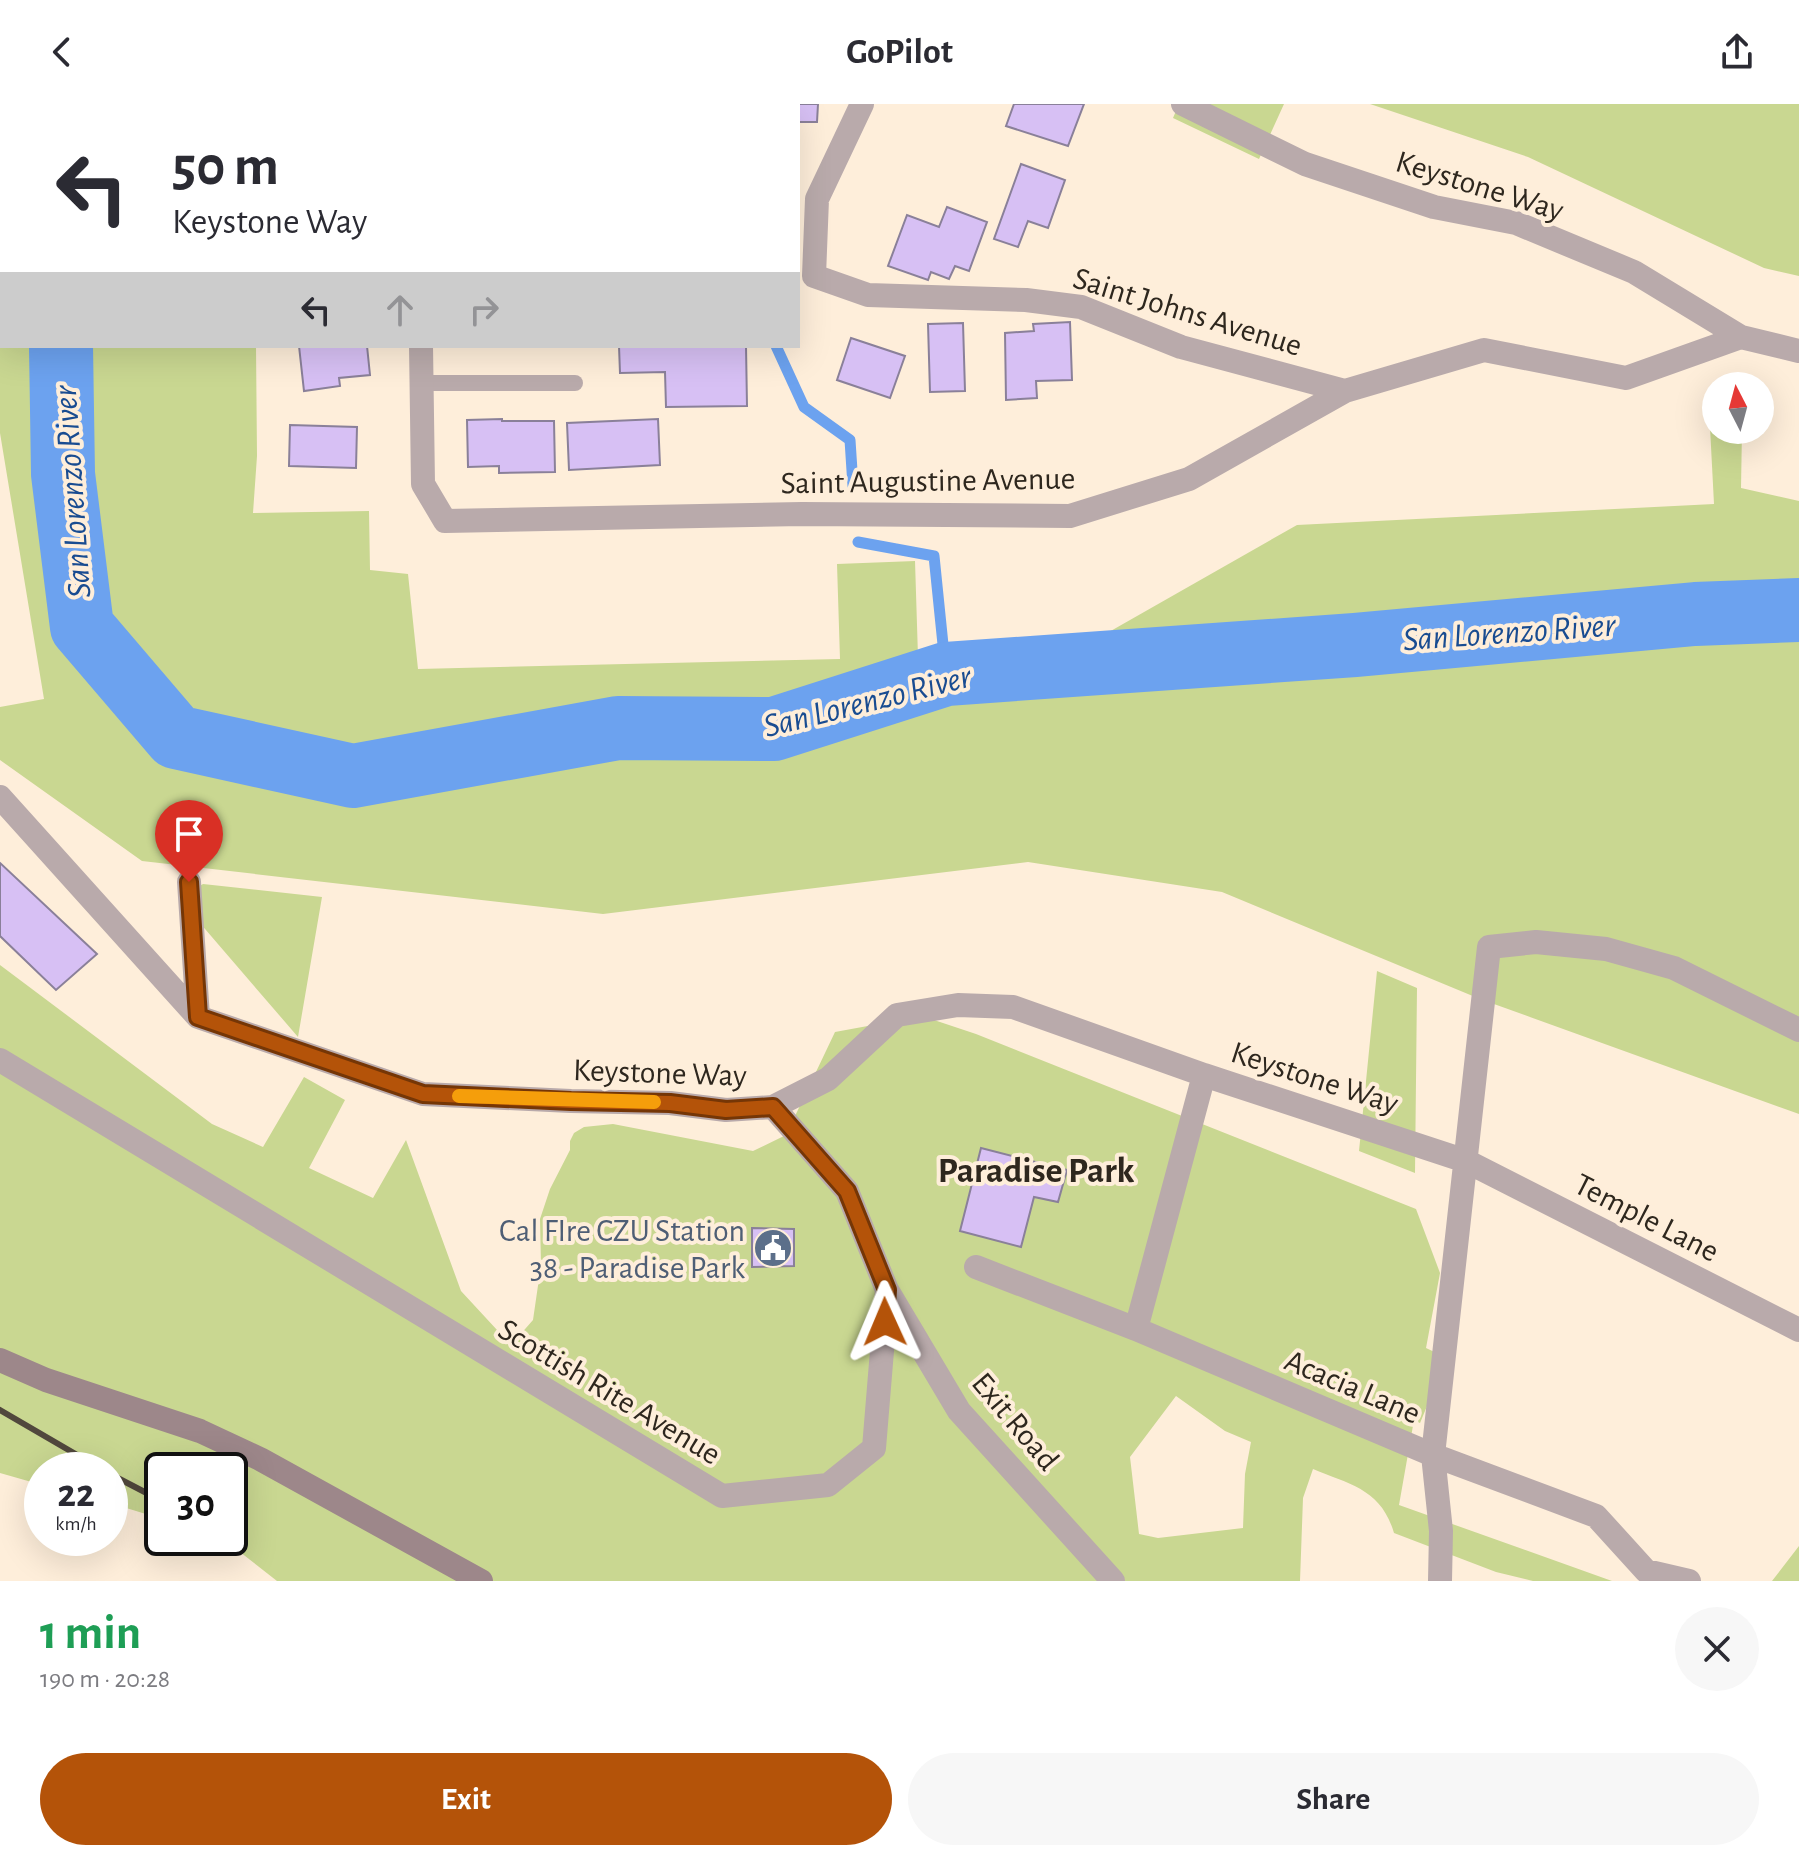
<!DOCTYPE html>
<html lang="en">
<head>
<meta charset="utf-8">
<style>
	:root { --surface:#fff; --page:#f7f7f7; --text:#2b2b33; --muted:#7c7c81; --accent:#b45309 }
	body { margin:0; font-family:"Alegreya Sans",sans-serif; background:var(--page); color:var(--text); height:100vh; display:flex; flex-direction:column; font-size:30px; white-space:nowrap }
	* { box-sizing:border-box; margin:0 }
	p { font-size:26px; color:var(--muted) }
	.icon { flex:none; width:44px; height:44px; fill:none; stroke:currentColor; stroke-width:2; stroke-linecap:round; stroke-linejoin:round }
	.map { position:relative; height:1477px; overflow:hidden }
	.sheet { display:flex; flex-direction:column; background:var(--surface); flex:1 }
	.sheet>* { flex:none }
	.banner { position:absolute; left:0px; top:0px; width:800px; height:244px; box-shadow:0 8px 32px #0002; background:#fff; color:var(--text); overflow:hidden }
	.needle { width:52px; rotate:354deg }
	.tools { position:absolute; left:1702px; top:268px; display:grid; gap:16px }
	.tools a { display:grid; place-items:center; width:72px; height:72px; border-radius:50%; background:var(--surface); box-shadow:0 8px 32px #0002; font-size:40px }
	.speed { position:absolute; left:24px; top:1348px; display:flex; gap:16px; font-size:40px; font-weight:700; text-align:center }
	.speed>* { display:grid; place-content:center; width:104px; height:104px; border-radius:50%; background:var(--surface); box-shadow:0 8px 32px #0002; line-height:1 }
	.speed small { font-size:20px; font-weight:400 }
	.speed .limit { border:4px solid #111; border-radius:12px; background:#fff; color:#111 }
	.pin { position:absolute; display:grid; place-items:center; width:68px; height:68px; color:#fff; margin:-82px -34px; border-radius:50% 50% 50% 0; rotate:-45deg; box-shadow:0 0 8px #0007 }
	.pin .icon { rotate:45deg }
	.me { position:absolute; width:88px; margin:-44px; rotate:359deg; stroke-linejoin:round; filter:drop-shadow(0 0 6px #0008) }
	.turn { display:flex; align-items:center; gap:28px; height:168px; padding:0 40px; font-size:36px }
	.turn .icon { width:104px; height:104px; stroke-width:2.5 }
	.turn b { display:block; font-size:56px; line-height:68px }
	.lanes { display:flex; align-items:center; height:76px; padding:0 40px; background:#0003; justify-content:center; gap:40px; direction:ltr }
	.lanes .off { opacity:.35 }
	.round { display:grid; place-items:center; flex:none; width:84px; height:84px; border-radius:42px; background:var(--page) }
	.overview { display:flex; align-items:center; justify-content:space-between; height:136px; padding:0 40px }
	h1 { font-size:48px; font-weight:600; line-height:60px; color:#1e9e55 }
	.button { display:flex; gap:16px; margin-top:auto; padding:16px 40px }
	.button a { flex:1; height:92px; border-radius:48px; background:var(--accent); color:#fff; font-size:32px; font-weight:600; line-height:92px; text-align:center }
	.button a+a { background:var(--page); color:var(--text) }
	header { display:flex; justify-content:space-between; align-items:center; height:104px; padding:0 40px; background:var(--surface); font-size:36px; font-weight:600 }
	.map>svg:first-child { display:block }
	.green { fill:#c9d791; fill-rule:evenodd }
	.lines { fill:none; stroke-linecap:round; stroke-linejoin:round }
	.stream { stroke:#6ca2ef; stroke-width:11 }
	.river { stroke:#6ca2ef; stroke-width:64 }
	.building { fill:#d7c0f4; stroke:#8a8099; stroke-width:2 }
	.service { stroke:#b9aaab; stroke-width:16 }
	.minor { stroke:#b9aaab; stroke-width:24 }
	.secondary { stroke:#9d878a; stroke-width:24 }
	.rail { stroke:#51483d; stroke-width:6 }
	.route-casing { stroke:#753606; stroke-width:20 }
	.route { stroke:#b45309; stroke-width:14 }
	.slow { stroke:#f59e0b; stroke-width:14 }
	.labels { text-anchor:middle; stroke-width:8; stroke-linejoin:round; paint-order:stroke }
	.street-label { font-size:32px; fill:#2e271e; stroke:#feeeda }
	.service-label { font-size:32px; fill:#4e5e75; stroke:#feeeda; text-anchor:end }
	.water-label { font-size:34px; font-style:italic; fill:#194c91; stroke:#feeeda }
	.quarter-label { font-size:36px; font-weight:bold; fill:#2e271e; stroke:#feeeda }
</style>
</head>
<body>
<header><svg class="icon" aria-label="back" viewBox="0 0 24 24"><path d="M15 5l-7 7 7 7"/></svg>GoPilot<svg class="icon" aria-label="share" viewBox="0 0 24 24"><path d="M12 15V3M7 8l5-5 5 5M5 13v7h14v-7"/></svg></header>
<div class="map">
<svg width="1799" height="1477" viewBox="0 0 1799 1477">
	<rect width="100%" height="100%" fill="#feeeda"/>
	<path class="green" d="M0 0H251L2 2V242H256L257 352 253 409 369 407 370 466 408 470 418 565 840 555 837 460 915 457 918 553 1072 549 1297 421 1714 400 1709 304 1716 301V326H1742L1741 384 1799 397V1010L1480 895 1222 788 1028 758 603 810 142 757 0 656V603L44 595 0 329Z
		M538 0H695L541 2Z
		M1179 0H1284L1259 55 1173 14Z
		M1370 0H1799V172L1764 164 1528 53Z
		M203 780 322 793 298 933 193 811 198 783Z
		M0 861 212 1020 263 1043 304 973 345 996 309 1064 373 1094 406 1036 461 1187 511 1241 533 1216 541 1161 540 1115 550 1085 570 1046V1037L574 1029 584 1023 613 1020 753 1047 786 1031 835 928 922 912 976 930 1416 1105 1440 1169 1426 1244 1447 1254 1420 1319 1414 1316 1399 1401 1612 1477H1533L1496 1468 1394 1429C1381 1385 1351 1381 1313 1365L1303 1394 1300 1477H277L222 1434H230V1366H162V1415L110 1399V1366H42V1381L0 1369ZM1176 1292 1225 1327 1251 1338 1245 1370 1243 1424 1158 1434 1139 1430 1130 1353Z
		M1377 867 1417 884 1415 1069 1359 1047Z
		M1799 1442V1477H1772Z"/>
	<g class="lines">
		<path class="stream" d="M691 0V2
			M776 242 804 303 850 336 853 382
			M858 438 934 452 946 570"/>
		<path class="river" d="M130 2V0
			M61 242 63 370 82 523 176 633 353 672 618 624 774 625 946 570 1355 541 1695 510 1799 506"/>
	</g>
	<path class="building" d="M291 0H394L291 2Z
		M774 0H818L817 18H799L798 34V2H773Z
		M1014 0H1084L1068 42 1006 22Z
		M1021 60 1065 76 1048 124 1028 117 1018 143 994 135Z
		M947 103 987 118 969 167 955 162 949 175 931 168 928 176 888 162 907 111 939 123Z
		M1070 218 1072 276 1036 277 1037 294 1006 296 1005 229 1034 227 1033 220Z
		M963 219 965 287 930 288 928 220Z
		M851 234 905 252 890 294 837 276Z
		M299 242H367L370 271 339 274 340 282 304 287Z
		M619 242H746L747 302 666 303 665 268 620 269Z
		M502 315V317H554L555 368 499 369V362L468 363 467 316Z
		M658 315 660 361 569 366 567 319Z
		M290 321 357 323 356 364 289 362Z
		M0 759 97 850 56 886 0 832Z
		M981 1044 1067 1066 1058 1098 1034 1093 1021 1143 960 1127Z
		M752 1124 794 1125V1162L752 1163Z"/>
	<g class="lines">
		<path class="service" d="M422 279H575"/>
		<path class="minor" d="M418 0V2
			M862 0 817 95 814 172 868 191 1026 196 1081 203 1181 243 1345 287
			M1183 0 1305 60 1434 103 1516 119 1634 168 1741 233 1799 247
			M421 242 423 380 445 417 802 410 1070 412 1189 375 1345 287 1484 246 1626 274 1741 233
			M0 693 198 913 423 990 571 997 670 999 726 1006 773 1003 828 975 897 911 958 901 1013 903 1204 971 1466 1057 1799 1226
			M189 778 198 913
			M0 956 722 1392 828 1381 874 1344 887 1186 847 1087 773 1003
			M976 1163 1136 1225 1433 1351 1596 1412 1646 1467 1689 1477
			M887 1186 959 1307 1113 1477
			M1136 1225 1204 971
			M1440 1477 1441 1427 1433 1351 1489 843 1536 838 1606 845 1674 864 1799 926"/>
		<path class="secondary" d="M0 1256 46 1276 200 1327 260 1355 481 1477"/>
		<path class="rail" d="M0 1306 103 1366
			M110 1370 162 1397"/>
	</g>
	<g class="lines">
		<defs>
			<path id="route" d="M189 778 198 913 423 990 571 997 670 999 726 1006 773 1003 847 1087 887 1186 885 1218"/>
		</defs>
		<use href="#route" class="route-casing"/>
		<use href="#route" class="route"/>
		<path class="slow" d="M459 992 654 998"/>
	</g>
	<defs>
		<symbol id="civic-disc" viewBox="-11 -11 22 22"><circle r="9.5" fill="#5c6f8a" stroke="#feeeda"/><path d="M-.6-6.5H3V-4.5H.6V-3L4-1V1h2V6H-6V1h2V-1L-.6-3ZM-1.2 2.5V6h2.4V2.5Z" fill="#fff"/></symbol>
	</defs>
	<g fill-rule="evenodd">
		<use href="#civic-disc" x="751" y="1122" width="44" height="44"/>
	</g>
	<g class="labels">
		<g class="street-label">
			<text transform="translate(1480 81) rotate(17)" y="11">Keystone Way</text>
			<text transform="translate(1188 207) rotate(17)" y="11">Saint Johns Avenue</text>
			<text transform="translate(928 376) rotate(-1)" y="11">Saint Augustine Avenue</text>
			<text transform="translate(660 968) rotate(2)" y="11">Keystone Way</text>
			<text transform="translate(1315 973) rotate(18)" y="11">Keystone Way</text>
			<text transform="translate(1647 1113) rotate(27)" y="11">Temple Lane</text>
			<text transform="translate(1353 1282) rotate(23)" y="11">Acacia Lane</text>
			<text transform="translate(610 1287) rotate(31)" y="11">Scottish Rite Avenue</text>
			<text transform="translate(1016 1317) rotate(50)" y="11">Exit Road</text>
		</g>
		<g class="service-label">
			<text x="745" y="1137">Cal FIre CZU Station<tspan x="745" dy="37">38 - Paradise Park</tspan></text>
		</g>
		<g class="water-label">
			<text transform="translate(71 388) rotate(-94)" y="12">San Lorenzo River</text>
			<text transform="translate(1509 527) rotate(-4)" y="12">San Lorenzo River</text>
			<text transform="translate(867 596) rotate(-14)" y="12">San Lorenzo River</text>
		</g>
		<g class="quarter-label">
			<text x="1036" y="1078">Paradise Park</text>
		</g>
	</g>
</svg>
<div class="tools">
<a><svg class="needle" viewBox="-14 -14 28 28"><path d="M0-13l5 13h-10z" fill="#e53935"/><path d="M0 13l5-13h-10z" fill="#7c7c81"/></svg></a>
</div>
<div class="speed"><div>22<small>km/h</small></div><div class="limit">30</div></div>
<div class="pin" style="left:189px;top:778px;background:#d93025"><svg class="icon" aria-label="arrive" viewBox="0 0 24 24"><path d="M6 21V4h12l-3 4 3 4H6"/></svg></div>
<svg class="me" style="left:885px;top:1218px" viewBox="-20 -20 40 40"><path d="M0-17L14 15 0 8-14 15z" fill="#b45309" stroke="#fff" stroke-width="4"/></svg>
<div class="banner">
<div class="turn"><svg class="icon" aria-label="left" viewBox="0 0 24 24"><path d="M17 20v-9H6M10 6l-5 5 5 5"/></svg><div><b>50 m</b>Keystone Way</div></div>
<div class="lanes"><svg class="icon" aria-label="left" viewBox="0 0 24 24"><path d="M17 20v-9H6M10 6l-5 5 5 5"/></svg><svg class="icon off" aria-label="ahead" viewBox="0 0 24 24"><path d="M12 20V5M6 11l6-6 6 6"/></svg><svg class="icon off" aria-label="right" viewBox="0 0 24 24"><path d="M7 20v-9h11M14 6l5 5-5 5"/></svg></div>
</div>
</div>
<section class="sheet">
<div class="overview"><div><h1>1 min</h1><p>190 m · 20:28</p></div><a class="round"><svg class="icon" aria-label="close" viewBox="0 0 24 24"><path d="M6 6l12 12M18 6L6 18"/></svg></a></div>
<div class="button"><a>Exit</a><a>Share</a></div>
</section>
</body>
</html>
